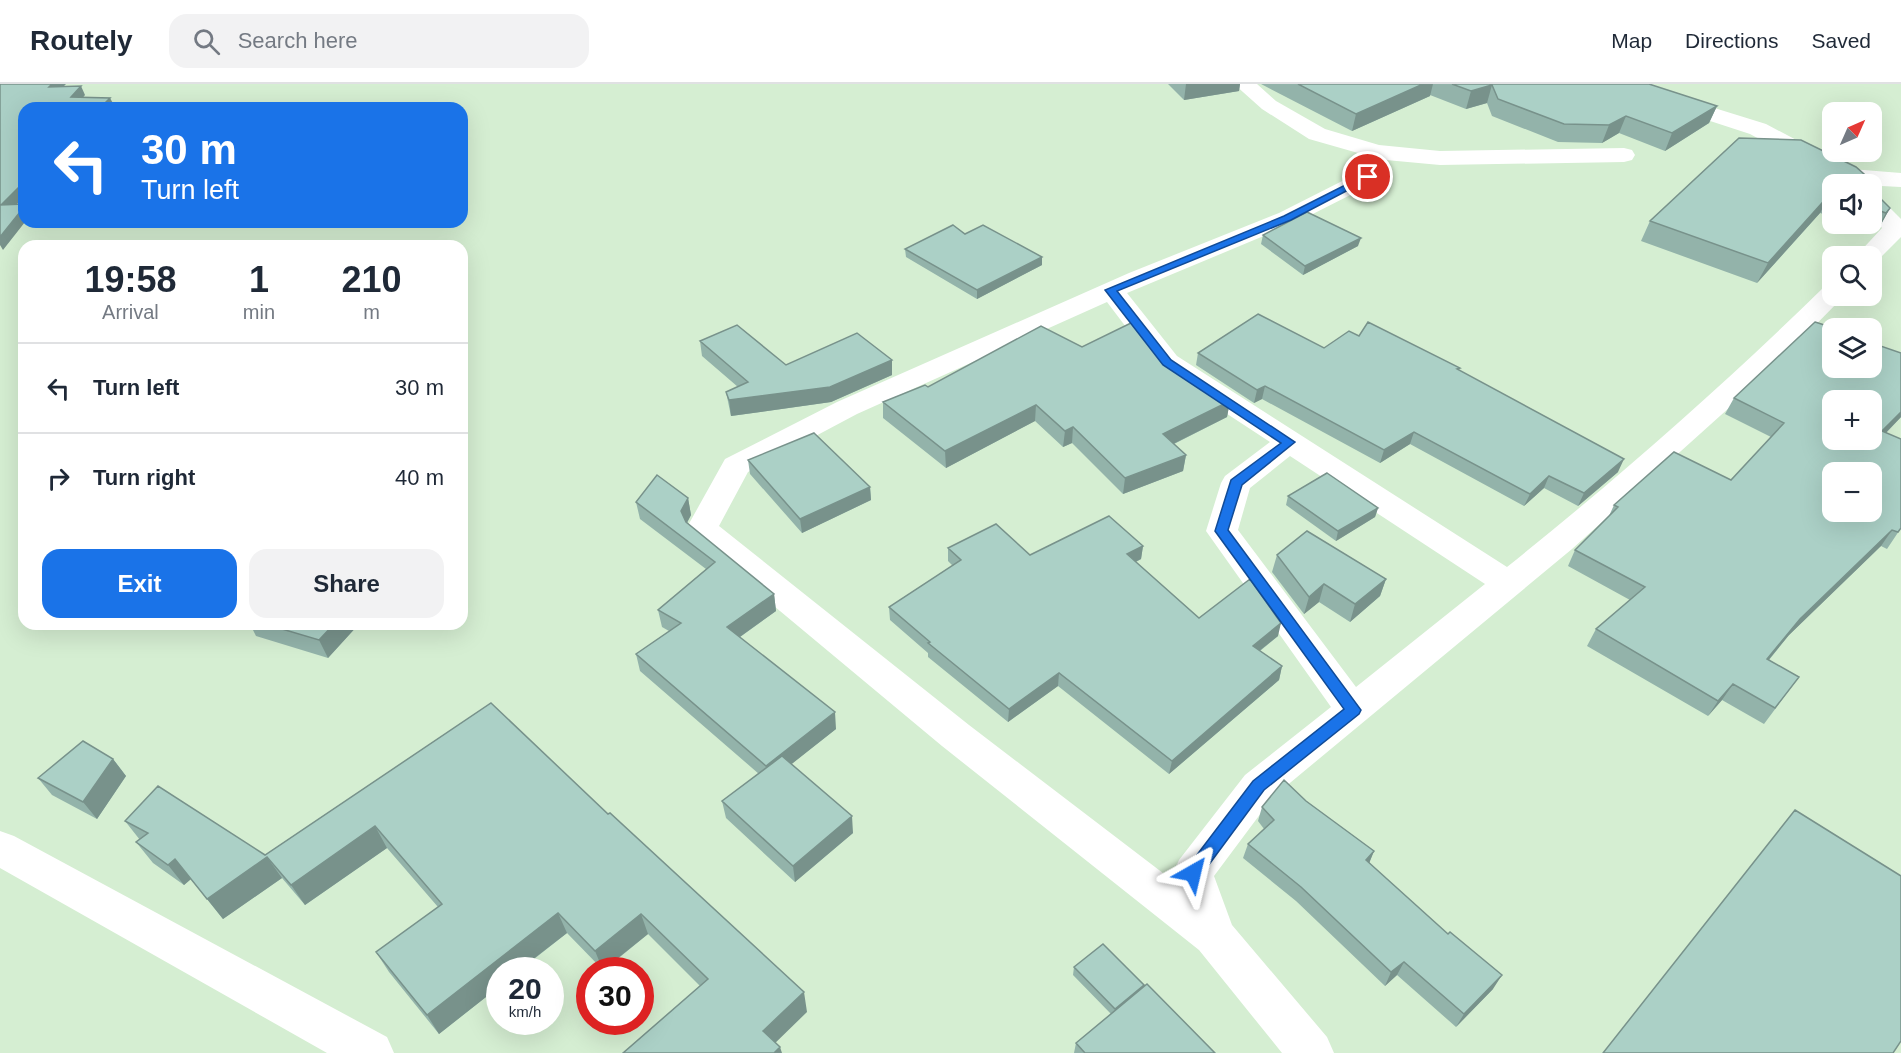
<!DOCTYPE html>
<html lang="en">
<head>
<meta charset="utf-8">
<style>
	:root { --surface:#fff; --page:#f2f2f3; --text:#1f2937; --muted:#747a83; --line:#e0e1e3; --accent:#1a73e8 }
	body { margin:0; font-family:Helvetica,sans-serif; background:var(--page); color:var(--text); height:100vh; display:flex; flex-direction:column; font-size:22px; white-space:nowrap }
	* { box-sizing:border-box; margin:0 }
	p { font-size:20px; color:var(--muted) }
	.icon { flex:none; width:33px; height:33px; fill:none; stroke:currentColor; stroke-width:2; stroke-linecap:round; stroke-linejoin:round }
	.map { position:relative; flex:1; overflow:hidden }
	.panel { position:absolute; left:18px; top:156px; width:450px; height:390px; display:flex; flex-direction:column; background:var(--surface); border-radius:18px; box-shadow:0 6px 24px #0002 }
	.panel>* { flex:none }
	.guide { position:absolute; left:18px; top:18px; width:450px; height:126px; border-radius:18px; box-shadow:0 6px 24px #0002; background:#1a73e8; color:#fff; overflow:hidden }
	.needle { width:39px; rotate:45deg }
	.buttons { position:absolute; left:1822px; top:18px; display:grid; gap:12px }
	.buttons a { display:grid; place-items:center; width:60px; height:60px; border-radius:12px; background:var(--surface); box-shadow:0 6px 24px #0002; font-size:30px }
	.speed { position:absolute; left:486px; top:873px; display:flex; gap:12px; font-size:30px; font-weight:700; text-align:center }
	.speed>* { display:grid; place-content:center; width:78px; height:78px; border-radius:50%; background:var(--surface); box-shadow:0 6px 24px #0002; line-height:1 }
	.speed small { font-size:15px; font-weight:400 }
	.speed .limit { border:9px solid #d22; background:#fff; color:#111 }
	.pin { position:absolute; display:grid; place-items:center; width:51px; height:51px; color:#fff; margin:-26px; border:3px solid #fff; border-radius:50%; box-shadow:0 2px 6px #0007 }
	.me { position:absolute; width:66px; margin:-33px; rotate:37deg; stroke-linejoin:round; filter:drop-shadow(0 0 4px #0008) }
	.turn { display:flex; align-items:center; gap:21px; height:126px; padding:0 24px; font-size:27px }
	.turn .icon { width:78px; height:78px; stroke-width:2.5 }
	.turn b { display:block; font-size:42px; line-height:51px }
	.eta { display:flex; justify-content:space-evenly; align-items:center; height:102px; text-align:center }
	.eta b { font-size:36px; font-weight:700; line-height:42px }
	.button { display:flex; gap:12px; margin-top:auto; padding:12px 24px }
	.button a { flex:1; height:69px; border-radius:18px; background:var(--accent); color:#fff; font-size:24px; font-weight:700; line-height:69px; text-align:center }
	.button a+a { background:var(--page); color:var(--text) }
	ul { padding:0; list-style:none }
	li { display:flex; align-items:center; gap:18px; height:90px; padding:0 24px; border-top:2px solid var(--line) }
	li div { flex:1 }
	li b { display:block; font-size:22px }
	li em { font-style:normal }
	header { display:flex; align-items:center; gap:36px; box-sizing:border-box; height:84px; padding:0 30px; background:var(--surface); border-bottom:2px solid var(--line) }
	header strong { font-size:28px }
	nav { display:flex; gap:33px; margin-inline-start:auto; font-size:21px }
	.search { width:420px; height:54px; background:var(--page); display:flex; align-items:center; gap:15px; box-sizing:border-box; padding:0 21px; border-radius:18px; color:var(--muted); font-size:22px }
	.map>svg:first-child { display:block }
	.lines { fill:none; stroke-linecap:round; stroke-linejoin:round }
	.minor { fill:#fff; fill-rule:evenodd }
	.wall { fill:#93b3aa }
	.shaded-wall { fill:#78928b }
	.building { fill:#abd0c6; stroke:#78928b; stroke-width:1.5; fill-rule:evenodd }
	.route { fill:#1a73e8; stroke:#114b97; stroke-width:1.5 }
</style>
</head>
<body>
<header>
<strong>Routely</strong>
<div class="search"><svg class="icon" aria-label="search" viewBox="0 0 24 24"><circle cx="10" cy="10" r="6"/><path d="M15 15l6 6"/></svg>Search here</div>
<nav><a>Map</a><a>Directions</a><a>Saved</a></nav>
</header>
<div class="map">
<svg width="1901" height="969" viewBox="0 0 1901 969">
	<rect width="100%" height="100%" fill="#d5eed2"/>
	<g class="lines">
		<path class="minor" d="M1234 0H1257L1276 17 1325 45 1379 61 1440 67 1624 64 1632 66 1635 71 1632 76 1624 78 1440 81 1386 76 1376 98 1295 139 1127 209 1177 272 1507 483C1617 395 1724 301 1824 203L1833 200V212H1844L1770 287 1572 465 1273 713 1214 792 1232 841 1327 953 1334 969H1282L1199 866 942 662 691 453 686 445 725 375 837 318 1129 189 1279 129 1358 89 1365 71 1309 55 1262 25ZM1107 218 1157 284 1270 358 1225 392 1221 399 1206 447 1331 623 1245 691 1179 776 1173 789 1176 799 969 641 719 442 748 388 857 330ZM1290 372 1485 500 1356 603 1238 446 1250 404Z
			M1606 0H1637L1766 40 1851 85 1901 89V103L1842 100 1750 50 1609 4Z
			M1872 112 1880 114 1901 135V153L1877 177 1872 178V172H1856L1882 144 1872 133Z
			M0 747 14 752 387 953 394 969H327L0 784Z"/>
	</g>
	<path class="wall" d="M1168 0H1240L1239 7 1184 16Z
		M1261 0H1649L1717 22 1709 39 1665 67 1619 49 1602 59 1558 58 1492 32 1487 19 1466 25 1430 11V12L1352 47Z
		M1739 54 1801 56 1856 83 1881 105V115L1890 124 1879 144 1875 148 1850 140H1872V100H1833V133L1820 129 1757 199 1641 157 1650 137Z
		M965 150 1042 173V181L977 215 906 173 905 165Z
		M1263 151 1358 162 1303 191 1261 160Z
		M1359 252 1459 286 1618 388 1578 422 1544 404 1524 422 1410 360 1380 379 1262 315 1254 319 1196 281 1198 269 1324 264Z
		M700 257 786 281 892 276V291L831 318 731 332 726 308 738 303 702 272Z
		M1082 263 1158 270 1230 317 1227 333 1174 360 1186 371 1183 387 1123 410 1072 359 1063 363 1035 337 946 384 883 334V318L928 303Z
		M1734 314 1901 333 1886 349 1901 444 1887 465 1881 462 1789 551 1769 576 1799 593 1764 640 1722 616 1708 632 1587 562 1596 545 1630 516 1568 482 1575 466 1609 432 1614 421 1731 396 1771 353 1725 330Z
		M748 376 870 403 871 416 802 449 750 390Z
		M1288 412 1378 424 1375 433 1336 457 1286 421Z
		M688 414 691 431 687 439 774 510 776 527 740 553 836 645 791 680 853 749 795 798 726 734 722 717 759 690 640 587 636 570 669 547 662 543 658 526 706 485 640 435 636 418Z
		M1143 462 1141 475 1136 478 1199 534 1278 552 1260 567 1282 582 1279 596 1169 690 1058 602 1008 638 928 573V569L890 536 889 523 953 482 948 477V464L1030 471Z
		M1277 471 1386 495 1380 512 1350 538 1319 518 1304 530 1272 488Z
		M250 540H359L328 574 256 552Z
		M491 619 807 928 700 902 648 850 604 886H603L567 849 439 950 389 888 376 868 438 823 387 764 305 821 282 794 223 835 191 795 184 801 153 779 136 758 140 756 125 737 265 771Z
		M113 675 126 692 97 735 52 711 38 694Z
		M1306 717 1374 767 1369 779 1493 905 1456 943 1397 891 1385 902 1296 817 1243 774 1248 760 1264 745 1258 737 1262 723Z
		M1074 883 1144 903 1215 969H1074L1076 959 1111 930 1073 891Z"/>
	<path class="shaded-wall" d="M52 0H66L54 12 49 3Z
		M1186 0H1240L1239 7 1184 16Z
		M1423 0H1433L1430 12 1352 47 1356 30Z
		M1492 1 1487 19 1466 25 1471 7Z
		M81 2 85 11 76 22 71 13Z
		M110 14 115 23 113 24H100Z
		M1717 22 1709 39 1665 67 1672 49Z
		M1626 32 1619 49 1602 59 1609 41Z
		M24 98V113L7 130 1 121Z
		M1831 109 1820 129 1757 199 1768 179Z
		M24 123V138H25L3 166 0 161V153Z
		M1890 124 1879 144 1875 148 1886 129Z
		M1361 154 1358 162 1303 191 1305 182Z
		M1042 173V181L977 215V206Z
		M892 276V291L831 318 731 332 729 316Z
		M1265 302 1262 315 1254 319 1257 306Z
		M1230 317 1227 333 1161 366 1163 350Z
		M1036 321 1035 337 946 384 945 367Z
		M1901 328V333L1872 363 1882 347Z
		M1073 343 1072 359 1063 363 1065 347Z
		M1414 348 1410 360 1380 379 1384 366Z
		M1186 371 1183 387 1123 410 1125 394Z
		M1624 375 1618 388 1578 422 1584 409Z
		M1549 392 1544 404 1524 422 1530 410Z
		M870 403 871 416 802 449 800 435Z
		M688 414 691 431 684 444 681 427Z
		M1378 424 1375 433 1336 457 1338 447Z
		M1892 446 1881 462 1789 551 1756 591 1767 575 1800 535Z
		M1143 462 1141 475 1125 483 1127 470Z
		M1386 495 1380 512 1350 538 1355 520Z
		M1324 500 1319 518 1304 530 1309 513Z
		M774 510 776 527 730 560 727 543Z
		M1281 539 1278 552 1249 575 1253 562Z
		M334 540H359L328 574 319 556Z
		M1282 582 1279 596 1169 690 1172 677Z
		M1059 589 1058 602 1008 638 1009 625Z
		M1733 600 1722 616 1708 632 1718 617Z
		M835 628 836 645 769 698 766 682Z
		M113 675 126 692 97 735 83 718Z
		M852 732 853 749 795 798 793 782Z
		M375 742 387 764 305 821 291 801Z
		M1374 767 1368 782 1366 776Z
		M267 773 282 794 223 835 207 815Z
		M175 775 191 795 184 801 168 781Z
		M558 829 567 849 519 886H500V902L439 950 427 931Z
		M641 830 648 850 603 886 595 867Z
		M1404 878 1397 891 1385 902 1391 888Z
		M1502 891 1493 905 1456 943 1464 930Z
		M804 908 807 928 768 966 763 947Z
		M780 963 782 969H774Z"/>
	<path class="building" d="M0 0H52L49 3 81 2 71 13 110 14 100 24H24V98L1 121 24 120V123L0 153Z
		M1298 0H1423L1356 30Z
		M1452 0H1649L1717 22 1672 49 1626 32 1609 41 1564 40 1498 15 1492 1 1471 7Z
		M1739 54 1801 56 1856 83 1881 105V115L1890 124 1886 129 1872 124V100H1833V110L1831 109 1768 179 1650 137Z
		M1307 128 1361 154 1305 182 1263 151Z
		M953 141 965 150 983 141 1042 173 977 206 905 165Z
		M1258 230 1324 264 1349 247 1359 252 1368 238 1460 284 1457 285 1624 375 1584 409 1549 392 1530 410 1414 348 1384 366 1265 302 1257 306 1198 269Z
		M1133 238 1158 270 1230 317 1163 350 1186 371 1125 394 1073 343 1065 347 1036 321 945 367 883 318 925 301 928 303 1041 242 1082 263Z
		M1815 238 1834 244H1833V284H1872V259L1901 269V328L1882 347 1901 355V444L1898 448 1892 446 1800 535 1767 575 1799 593 1775 624 1733 600 1718 617 1596 545 1645 503 1575 466 1618 423 1614 421 1674 368 1731 396 1784 339 1734 314ZM1833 316H1872V356H1833ZM1833 388H1872V428H1833Z
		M737 241 786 281 857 249 892 276 830 303 729 316 726 308 748 298 700 257Z
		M814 349 870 403 800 435 748 376Z
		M1327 389 1378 424 1338 447 1288 412Z
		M657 391 688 414 681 427 686 438 774 510 727 543 835 628 766 682 636 570 681 539 658 526 715 478 636 418Z
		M1109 432 1143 462 1127 470 1199 534 1250 495 1281 539 1253 562 1282 582 1172 677 1059 589 1009 625 928 559 930 558 889 523 961 476 948 464 996 440 1030 471Z
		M1307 447 1386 495 1355 520 1324 500 1309 513 1277 471Z
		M265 540H334L319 556Z
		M491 619 608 730 610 729 804 908 763 947 780 963 774 969H623L708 895 641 830 595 867 558 829 427 931 376 868 442 820 375 742 291 801 267 773 207 815 175 775 168 781 136 758 148 749 125 737 158 702 265 771Z
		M83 657 113 675 83 718 38 694Z
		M782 672 852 732 793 782 722 717Z
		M1284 696 1306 717 1374 767 1366 776 1448 850 1450 848 1502 891 1464 930 1404 878 1391 888 1301 803 1248 760 1274 736 1262 723Z
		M1795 726 1901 792V957L1893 969H1603Z
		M1103 860 1144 901 1115 925 1074 883Z
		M1147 900 1215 969H1085L1076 959Z"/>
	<path class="route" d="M1365 91 1373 93 1291 136 1117 207 1171 276 1295 358 1242 401 1228 446 1361 626 1359 630 1264 706 1199 794 1193 796 1187 794 1184 789 1187 784 1253 697 1344 625 1215 447 1231 396 1281 359 1163 281 1105 206 1284 132Z"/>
</svg>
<div class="buttons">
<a><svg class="needle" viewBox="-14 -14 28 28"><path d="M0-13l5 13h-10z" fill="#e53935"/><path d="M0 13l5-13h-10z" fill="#747a83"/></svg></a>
<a><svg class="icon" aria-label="sound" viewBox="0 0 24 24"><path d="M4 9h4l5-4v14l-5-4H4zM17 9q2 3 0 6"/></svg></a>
<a><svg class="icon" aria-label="search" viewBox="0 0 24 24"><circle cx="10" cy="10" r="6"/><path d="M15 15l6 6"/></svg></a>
<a><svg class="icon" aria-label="layers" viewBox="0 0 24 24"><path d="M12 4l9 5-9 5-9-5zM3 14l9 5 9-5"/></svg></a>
<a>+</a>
<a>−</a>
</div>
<div class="speed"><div>20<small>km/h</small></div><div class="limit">30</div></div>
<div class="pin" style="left:1368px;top:93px;background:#d93025"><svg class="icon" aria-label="arrive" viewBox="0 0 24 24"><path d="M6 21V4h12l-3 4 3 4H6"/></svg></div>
<svg class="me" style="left:1193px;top:789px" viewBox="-20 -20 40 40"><path d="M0-17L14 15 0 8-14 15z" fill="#1a73e8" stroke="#fff" stroke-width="4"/></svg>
<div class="guide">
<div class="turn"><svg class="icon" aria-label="left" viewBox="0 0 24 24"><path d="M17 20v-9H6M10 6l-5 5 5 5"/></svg><div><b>30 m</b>Turn left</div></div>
</div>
<section class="panel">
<div class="eta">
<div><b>19:58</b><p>Arrival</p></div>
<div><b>1</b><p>min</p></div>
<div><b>210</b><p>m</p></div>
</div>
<ul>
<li><svg class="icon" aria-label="left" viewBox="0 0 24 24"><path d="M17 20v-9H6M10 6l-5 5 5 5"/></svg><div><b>Turn left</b></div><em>30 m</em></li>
<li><svg class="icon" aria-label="right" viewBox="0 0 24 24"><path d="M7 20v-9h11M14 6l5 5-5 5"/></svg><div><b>Turn right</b></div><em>40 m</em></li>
</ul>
<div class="button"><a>Exit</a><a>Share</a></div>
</section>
</div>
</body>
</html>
